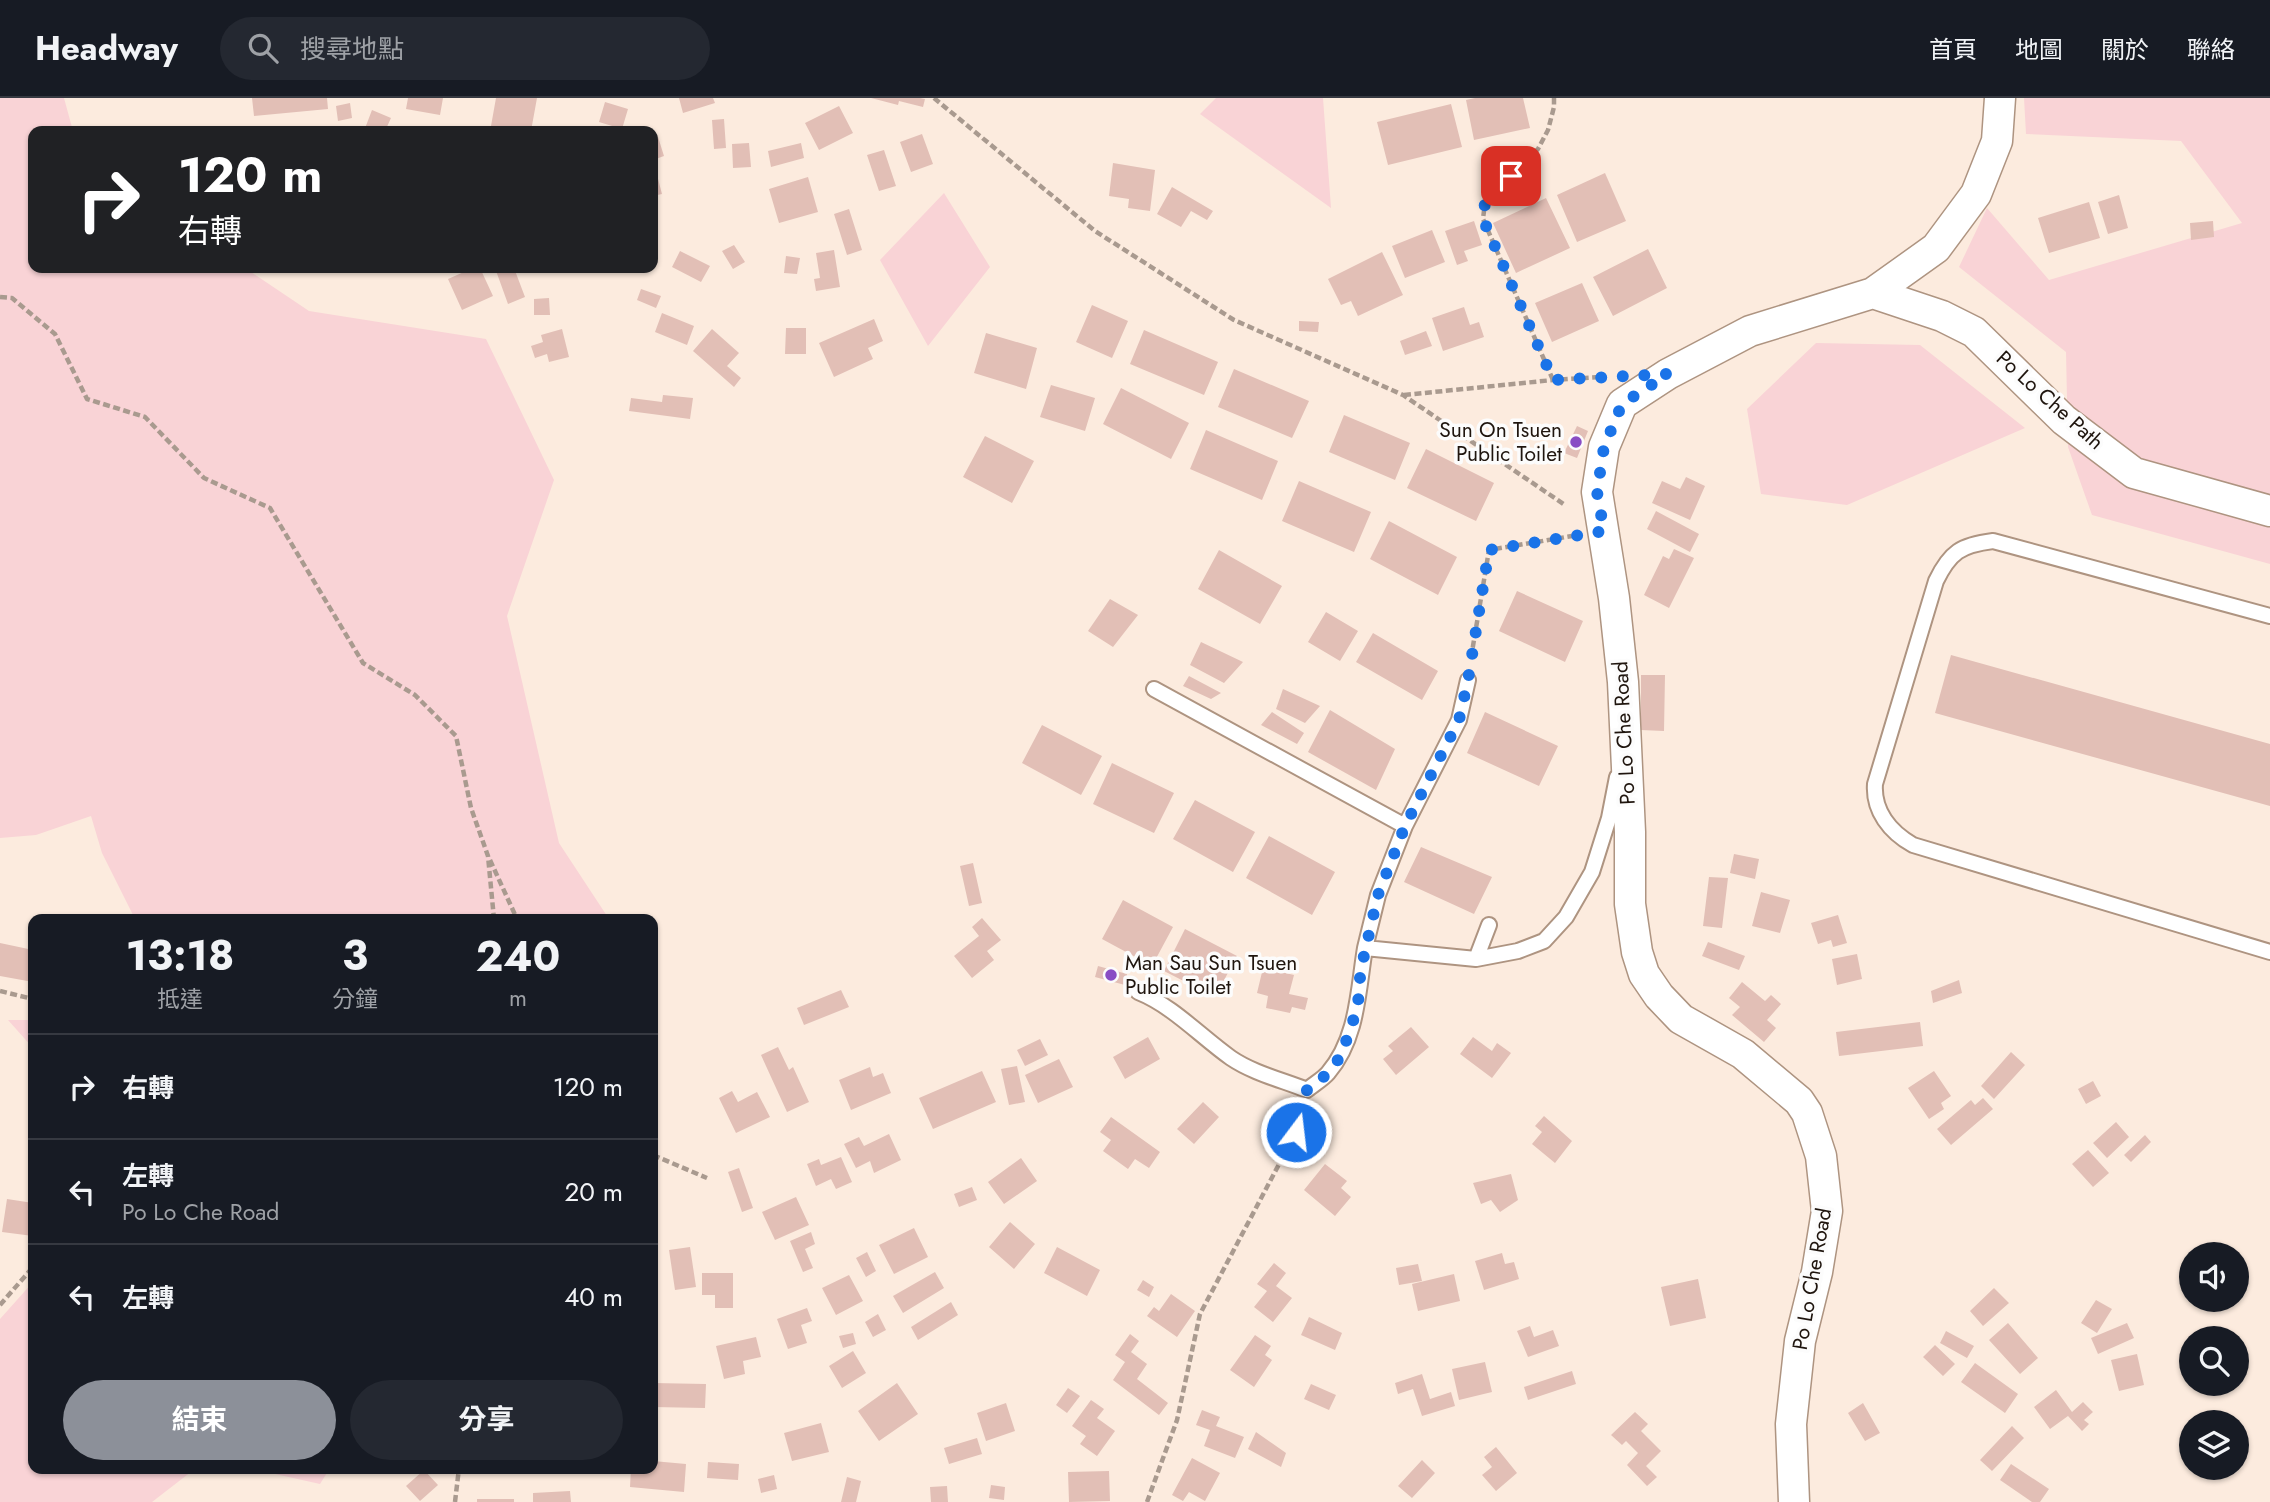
<!DOCTYPE html>
<html lang="zh-TW">
<head>
<meta charset="utf-8">
<style>
	:root { --surface:#171b24; --page:#242831; --text:#f1f3f6; --muted:#9ea1a6; --line:#363941; --accent:#8c9099 }
	body { margin:0; font-family:Jost,"Noto Sans TC",sans-serif; background:var(--page); color:var(--text); height:100vh; display:flex; flex-direction:column; font-size:26px; white-space:nowrap }
	* { box-sizing:border-box; margin:0 }
	p { font-size:23px; color:var(--muted) }
	.icon { flex:none; width:38px; height:38px; fill:none; stroke:currentColor; stroke-width:2; stroke-linecap:round; stroke-linejoin:round }
	.map { position:relative; flex:1; overflow:hidden }
	.side { position:absolute; left:28px; top:816px; width:630px; height:560px; display:flex; flex-direction:column; background:var(--surface); border-radius:14px; box-shadow:0 2px 5px #0004 }
	.side>* { flex:none }
	.guide { position:absolute; left:28px; top:28px; width:630px; height:147px; border-radius:14px; box-shadow:0 2px 5px #0004; background:#202124; color:#fff; overflow:hidden }
	.buttons { position:absolute; left:2179px; top:1144px; display:grid; gap:14px }
	.buttons a { display:grid; place-items:center; width:70px; height:70px; border-radius:50%; background:var(--surface); box-shadow:0 2px 5px #0004; font-size:35px }
	.pin { position:absolute; display:grid; place-items:center; width:60px; height:60px; color:#fff; margin:-30px; border-radius:14px; box-shadow:0 4px 10px #0006 }
	.me { position:absolute; width:77px; margin:-38px; rotate:15deg; stroke-linejoin:round; filter:drop-shadow(0 0 5px #0008) }
	.turn { display:flex; align-items:center; gap:24px; height:147px; padding:0 35px; font-size:32px }
	.turn .icon { width:91px; height:91px; stroke-width:2.5 }
	.turn b { display:block; font-size:49px; line-height:60px }
	.eta { display:flex; justify-content:space-evenly; align-items:center; height:119px; text-align:center }
	.eta b { font-size:42px; font-weight:700; line-height:49px }
	.cta { display:flex; gap:14px; margin-top:auto; padding:14px 35px }
	.cta a { flex:1; height:80px; border-radius:42px; background:var(--accent); color:#fff; font-size:28px; font-weight:700; line-height:80px; text-align:center }
	.cta a+a { background:var(--page); color:var(--text) }
	ul { padding:0; list-style:none }
	li { display:flex; align-items:center; gap:21px; height:105px; padding:0 35px; border-top:2px solid var(--line) }
	li div { flex:1 }
	li b { display:block; font-size:26px }
	li em { font-style:normal }
	header { display:flex; align-items:center; gap:42px; box-sizing:border-box; height:98px; padding:0 35px; background:var(--surface); border-bottom:2px solid var(--line) }
	header strong { font-size:33px }
	nav { display:flex; gap:38px; margin-inline-start:auto; font-size:24px }
	.search { width:490px; height:63px; background:var(--page); display:flex; align-items:center; gap:18px; box-sizing:border-box; padding:0 24px; border-radius:38px; color:var(--muted); font-size:26px }
	.map>svg:first-child { display:block }
	.green { fill:#f9d3d6 }
	.building { fill:#e2bfb6 }
	.lines { fill:none; stroke-linecap:round; stroke-linejoin:round }
	.lane-casing { stroke:#ae9481; stroke-width:18 }
	.street-casing { stroke:#ae9481; stroke-width:33 }
	.path { stroke:#a99a8f; stroke-width:4.5; stroke-dasharray:7 3.5; stroke-linecap:butt }
	.lane { stroke:#fff; stroke-width:14 }
	.street { stroke:#fff; stroke-width:30 }
	.route { stroke:#1a73e8; stroke-width:12; stroke-dasharray:0 21.6 }
	.poi-dot { fill:#894dc4; stroke:#fcfcfc; stroke-width:2.5 }
	.labels { text-anchor:middle; stroke-width:7; stroke-linejoin:round; paint-order:stroke }
	.street-label { font-size:21px; fill:#1f150e; stroke:#fcfcfc }
	.poi-label { font-size:21px; fill:#1f150e; stroke:#fcfcfc; text-anchor:end }
</style>
</head>
<body>
<header>
<strong>Headway</strong>
<div class="search"><svg class="icon" aria-label="search" viewBox="0 0 24 24"><circle cx="10" cy="10" r="6"/><path d="M15 15l6 6"/></svg>搜尋地點</div>
<nav><a>首頁</a><a>地圖</a><a>關於</a><a>聯絡</a></nav>
</header>
<div class="map">
<svg width="2270" height="1404" viewBox="0 0 2270 1404">
	<rect width="100%" height="100%" fill="#fcebde"/>
	<path class="green" d="M0 0H64L73 33H33V170H245L309 213 486 241 554 382 507 518 559 745 609 821H135L102 755 91 718 36 737 0 740Z
		M1216 0H1323L1331 110 1200 16Z
		M2024 0H2270V466L2092 417 2068 349 2066 254 1959 169 1987 110 2049 182 2242 125 2181 43 2026 36Z
		M944 95 990 169 928 248 880 162Z
		M1816 245 1920 247 2025 330 1847 407 1761 396 1747 311Z
		M8 922H33V950Z
		M33 1184V1370H196L152 1404H0V1221Z
		M249 1370H330L320 1386Z"/>
	<path class="building" d="M252 0H327L328 11 254 18Z
		M408 0H443L440 17 406 11Z
		M496 0H537L531 33 491 28Z
		M679 0H713L715 5 683 15Z
		M871 0H920L925 1 923 9 899 3 898 7Z
		M1475 0H1523L1530 30 1474 42 1466 2Z
		M605 4 628 11 622 31 599 24Z
		M350 5 352 20 338 23 336 8Z
		M1451 6 1462 49 1388 67 1377 24Z
		M839 8 853 35 819 52 805 25Z
		M372 12 391 20 385 33H364Z
		M724 21 726 50 714 51 712 22Z
		M922 36 933 66 911 74 900 44Z
		M658 39 664 58 653 62V40Z
		M749 45 751 69 733 70 732 46Z
		M801 45 804 60 771 69 768 53Z
		M884 52 896 88 879 93 867 57Z
		M1113 65 1155 72 1150 113 1128 110 1129 101 1109 98Z
		M1605 75 1626 123 1577 144 1557 97Z
		M657 77 662 96 653 98V78Z
		M808 79 818 114 779 125 769 91Z
		M1172 89 1213 113 1207 122 1191 113 1181 129 1157 116Z
		M2119 97 2128 130 2108 136 2098 104Z
		M1546 100 1570 150 1516 175 1493 125Z
		M2089 104 2100 140 2049 155 2038 120Z
		M849 111 862 152 847 157 834 116Z
		M1474 123 1482 147 1464 153 1468 163 1457 167 1445 133Z
		M2213 123 2214 139 2191 142 2190 125Z
		M1432 132 1445 164 1405 180 1392 148Z
		M734 147 745 164 733 171 722 153Z
		M1648 151 1667 190 1613 218 1593 179Z
		M834 152 840 189 816 193 814 181 820 180 816 155Z
		M680 153 710 168 701 184 672 169Z
		M1382 154 1403 197 1358 218 1351 203 1341 207 1328 181Z
		M786 158 800 160 797 176 784 175Z
		M473 170H480L493 198 462 212 448 181Z
		M495 170H514L525 199 508 206Z
		M1582 185 1599 223 1552 244 1535 205Z
		M641 191 661 198 656 210 637 202Z
		M549 200 550 217H534V201Z
		M1092 207 1128 223 1112 260 1076 244Z
		M1464 209 1470 227 1479 224 1484 239 1443 253 1432 220Z
		M662 215 694 228 687 247 655 234Z
		M874 221 883 243 868 250 873 261 834 279 819 245Z
		M1299 223 1319 224 1318 234 1299 233Z
		M786 230H806V256H785Z
		M562 231 569 259 549 264 547 256 535 260 531 248 543 244 541 237Z
		M712 231 739 255 727 268 741 280 734 289 693 253Z
		M1144 232 1218 264 1204 297 1130 266Z
		M1426 233 1432 248 1405 257 1400 243Z
		M986 235 1037 250 1026 291 974 275Z
		M1234 271 1309 303 1292 340 1218 309Z
		M1051 287 1095 300 1085 333 1040 319Z
		M1121 290 1189 325 1171 361 1103 326Z
		M663 297 693 300 690 321 629 313 631 300 662 304Z
		M1344 317 1410 345 1395 382 1329 354Z
		M1577 328 1588 333 1577 360 1564 355Z
		M1206 332 1278 363 1262 402 1190 371Z
		M985 338 1034 363 1012 405 963 379Z
		M1426 351 1494 385 1476 423 1407 390Z
		M1686 379 1705 388 1690 422 1652 405 1662 383 1680 391Z
		M1299 383 1371 414 1354 454 1282 423Z
		M1656 413 1699 436 1690 454 1647 431Z
		M1389 423 1457 459 1438 497 1370 461Z
		M1674 451 1694 460 1669 510 1644 497 1663 458 1669 461Z
		M1219 452 1282 488 1260 526 1198 491Z
		M1517 493 1583 523 1565 564 1499 533Z
		M1110 501 1138 517 1113 549 1088 533Z
		M1326 514 1358 533 1340 563 1308 544Z
		M1373 535 1438 573 1422 602 1356 564Z
		M1201 544 1243 564 1224 585 1190 567Z
		M1951 557 2270 646V708L1935 615Z
		M1641 577H1665L1664 633 1641 632Z
		M1189 578 1221 595 1211 601 1183 588Z
		M1283 591 1320 608 1305 625 1276 611Z
		M1330 612 1395 651 1376 692 1308 654Z
		M1272 614 1304 635 1297 646 1261 627Z
		M1485 614 1558 648 1539 688 1467 655Z
		M1042 627 1102 658 1081 697 1022 665Z
		M1112 665 1174 695 1154 735 1093 706Z
		M1195 702 1255 734 1233 774 1173 741Z
		M1269 738 1335 774 1312 817 1246 780Z
		M1421 749 1492 779 1474 816 1404 784Z
		M1734 756 1759 761 1755 781 1730 775Z
		M973 765 982 805 969 808 960 768Z
		M1709 779 1728 780 1722 830 1703 828Z
		M1761 794 1790 802 1780 835 1752 828Z
		M1123 802 1173 829 1152 868 1102 841Z
		M1838 817 1847 845 1833 849 1831 842 1818 846 1811 825Z
		M982 820 1001 842 987 853 994 862 972 880 954 858 979 838 972 829Z
		M1185 831 1237 858 1215 899 1164 873Z
		M1708 844 1745 858 1739 872 1702 858Z
		M0 845 33 852V884L0 878Z
		M1857 856 1862 881 1837 887 1832 861Z
		M1098 868 1127 876 1125 887 1095 879Z
		M1263 870 1294 877 1289 896 1308 900 1305 912 1292 909 1290 915 1266 910 1268 898 1257 895Z
		M1959 882 1962 895 1933 905 1931 893Z
		M1742 884 1765 903 1771 897 1781 906 1767 922 1776 930 1764 944 1732 917 1740 909 1729 900Z
		M841 892 849 909 804 927 797 910Z
		M1920 924 1923 948 1839 958 1836 934Z
		M1411 929 1429 949 1396 977 1383 961 1393 953 1388 948Z
		M1148 939 1160 961 1125 981 1113 959Z
		M1473 939 1492 953 1497 945 1511 955 1492 980 1460 956Z
		M1040 941 1048 957 1025 968 1017 952Z
		M778 949 789 972 793 969 809 1004 787 1014 761 957Z
		M2011 954 2025 967 1994 1001 1981 988Z
		M1059 961 1073 989 1038 1005 1025 977Z
		M1017 968 1025 1004 1009 1007 1001 971Z
		M870 969 873 979 883 975 891 995 851 1012 839 982Z
		M982 973 996 1004 933 1031 919 1000Z
		M1934 973 1951 998 1941 1005 1944 1011 1929 1021 1908 990Z
		M2093 983 2101 998 2086 1006 2078 991Z
		M732 993 738 1004 757 994 770 1019 736 1035 719 1000Z
		M1983 1000 1993 1011 1951 1047 1937 1031 1971 1002 1975 1007Z
		M1203 1004 1219 1019 1194 1046 1177 1031Z
		M1544 1018 1572 1043 1555 1065 1532 1046 1542 1034 1535 1028Z
		M1111 1019 1160 1054 1149 1070 1135 1061 1128 1071 1103 1053 1111 1042 1100 1034Z
		M2116 1024 2129 1039 2107 1060 2093 1045Z
		M889 1036 901 1062 874 1075 870 1063 856 1070 844 1046 859 1039 864 1048Z
		M2145 1037 2151 1044 2131 1064 2124 1057Z
		M2088 1052 2109 1075 2093 1089 2072 1066Z
		M841 1059 852 1084 836 1091 831 1081 816 1088 807 1066 819 1061 821 1067Z
		M1021 1060 1037 1083 1004 1106 988 1084Z
		M1325 1066 1347 1083 1341 1090 1351 1099 1335 1118 1304 1092Z
		M739 1070 753 1110 742 1114 728 1074Z
		M1511 1076 1518 1102 1500 1114 1491 1102 1481 1106 1473 1085Z
		M972 1089 977 1102 959 1109 954 1096Z
		M796 1099 809 1127 775 1142 762 1114Z
		M7 1101 33 1105V1138L2 1134Z
		M1010 1124 1035 1146 1014 1171 989 1149Z
		M914 1130 928 1159 894 1176 879 1147Z
		M811 1134 815 1146 805 1151 813 1170 803 1174 790 1143Z
		M690 1149 696 1189 675 1192 669 1152Z
		M1057 1149 1100 1172 1087 1198 1044 1175Z
		M867 1154 876 1173 866 1179 856 1160Z
		M1502 1155 1505 1166 1514 1164 1519 1181 1484 1192 1475 1163Z
		M1274 1165 1286 1175 1276 1188 1292 1200 1273 1224 1254 1209 1267 1193 1257 1186Z
		M1418 1166 1422 1183 1399 1187 1396 1170Z
		M935 1174 944 1190 903 1215 893 1198Z
		M702 1175H733V1210H715V1197H702Z
		M1454 1176 1460 1203 1418 1213 1412 1186Z
		M849 1177 863 1203 836 1217 822 1190Z
		M1698 1181 1706 1220 1670 1228 1661 1189Z
		M1143 1182 1154 1189 1149 1199 1137 1192Z
		M1994 1190 2009 1205 1983 1228 1970 1213Z
		M1171 1196 1195 1213 1177 1239 1147 1218 1154 1209 1159 1213Z
		M2096 1202 2112 1211 2097 1235 2081 1225Z
		M951 1204 958 1217 918 1242 911 1229Z
		M807 1210 812 1223 801 1227 807 1245 788 1251 777 1221Z
		M878 1216 886 1232 873 1239 865 1224Z
		M1309 1219 1342 1235 1335 1252 1301 1237Z
		M2008 1225 2038 1260 2020 1276 1989 1242Z
		M2127 1225 2134 1240 2098 1256 2091 1240Z
		M1530 1228 1534 1239 1553 1232 1559 1248 1528 1259 1517 1233Z
		M1946 1233 1974 1248 1967 1260 1940 1245Z
		M853 1235 856 1246 843 1250 839 1238Z
		M1130 1236 1139 1243 1131 1254 1147 1266 1137 1281 1168 1305 1159 1317 1113 1282 1125 1264 1115 1257Z
		M1255 1237 1271 1248 1265 1257 1272 1262 1254 1289 1230 1272Z
		M756 1239 761 1259 743 1263 745 1276 724 1281 716 1248Z
		M1935 1247 1955 1266 1943 1278 1923 1259Z
		M853 1253 866 1275 842 1290 829 1268Z
		M2137 1256 2144 1287 2119 1293 2111 1262Z
		M1485 1264 1492 1294 1459 1302 1452 1271Z
		M1975 1265 2018 1296 2005 1315 1961 1284Z
		M1572 1273 1576 1286 1528 1302 1524 1289Z
		M1422 1276 1430 1301 1451 1294 1455 1308 1422 1318 1413 1291 1398 1296 1395 1285Z
		M653 1285 706 1286 705 1310 653 1309Z
		M897 1285 918 1316 879 1343 858 1313Z
		M1311 1286 1336 1297 1329 1312 1304 1301Z
		M1068 1290 1080 1298 1067 1315 1056 1307Z
		M2056 1292 2072 1314 2083 1304 2093 1314 2084 1322 2089 1326 2082 1333 2068 1318 2050 1331 2034 1309Z
		M1091 1302 1104 1311 1097 1320 1115 1333 1097 1358 1080 1346 1086 1338 1072 1328Z
		M1006 1305 1015 1333 986 1343 977 1315Z
		M1863 1305 1880 1335 1865 1343 1848 1315Z
		M1202 1312 1220 1319 1216 1328 1244 1339 1235 1360 1204 1348 1210 1332 1196 1327Z
		M1635 1314 1648 1326 1641 1333 1661 1353 1646 1368 1657 1379 1647 1388 1627 1367 1638 1355 1626 1343 1622 1347 1611 1337Z
		M821 1325 829 1354 792 1363 784 1335Z
		M2012 1328 2024 1340 1992 1373 1980 1362Z
		M1256 1334 1286 1355 1281 1369 1248 1351Z
		M977 1340 982 1356 949 1366 944 1350Z
		M1496 1349 1517 1375 1496 1393 1482 1377 1492 1369 1484 1359Z
		M1192 1360 1220 1375 1205 1403 1189 1394 1183 1403 1172 1397Z
		M1422 1362 1435 1375 1412 1400 1398 1388Z
		M653 1363 686 1366 684 1394 630 1389 631 1370H653Z
		M708 1364 739 1366 738 1382 707 1380Z
		M2011 1366 2049 1391 2040 1404H2032L2000 1382Z
		M424 1372 438 1387 420 1403 406 1388Z
		M1109 1373 1110 1403 1069 1404 1068 1374Z
		M774 1377 777 1391 761 1395 758 1381Z
		M847 1379 861 1383 856 1404H841Z
		M991 1387 1005 1389 1004 1402 989 1400Z
		M947 1388 948 1404H931L930 1389Z
		M570 1393 571 1404H533V1395Z
		M477 1401H514V1404H477Z"/>
	<g class="lines">
		<defs>
			<path id="lane" d="M2270 518 1993 443C1961 447 1950 454 1936 483L1875 686C1873 713 1890 734 1913 747L2270 854
				M1154 591 1405 728 1378 797 1365 850
				M1405 728 1459 622 1468 582
				M1476 861 1489 827
				M1138 894C1173 908 1200 938 1231 960 1253 975 1282 982 1307 992 1314 986 1323 981 1328 975 1358 940 1358 892 1365 850L1476 861 1518 853 1544 843 1566 819 1592 774 1609 720 1617 679"/>
			<path id="street" d="M1873 195 1942 218 1974 234 2064 322 2134 375 2270 413
				M1794 1404 1791 1326 1800 1243 1817 1174 1827 1113 1821 1058 1807 1015 1799 1003 1743 956 1681 921 1659 898 1644 876 1637 854 1630 806V734L1623 584 1614 500 1597 394 1604 349 1622 306 1668 276 1750 233 1873 195 1936 150 1976 96 1997 43 2000 0"/>
		</defs>
		<use href="#lane" class="lane-casing"/>
		<use href="#street" class="street-casing"/>
		<path class="path" d="M934 0 1095 133 1234 222 1403 297 1565 407
			M0 199 12 200 55 236 87 301 145 319 204 380 270 410 363 565 415 597 456 638 471 710 488 758 494 821
			M1553 282 1483 121 1485 105 1538 51 1548 32 1554 9V0
			M1404 297 1553 282 1601 279
			M1471 560 1489 452 1572 438
			M490 762 517 821
			M0 893 33 901
			M653 1057 707 1080
			M0 1207 33 1169
			M455 1404 459 1370
			M1147 1404 1177 1322 1200 1216 1296 1034 1301 1013"/>
		<use href="#lane" class="lane"/>
		<use href="#street" class="street"/>
	</g>
	<g class="lines">
		<path class="route" d="M1296 1034 1307 992 1327 976 1341 958 1354 920 1360 894V875L1378 797 1405 728 1459 622 1468 582 1489 452 1604 433 1597 394 1604 349 1622 306 1668 276 1553 282 1483 121 1485 105 1511 78"/>
	</g>
	<g class="poi-dot">
		<circle cx="1576" cy="344" r="7"/>
		<circle cx="1111" cy="877" r="7"/>
	</g>
	<g class="labels">
		<g class="street-label">
			<text transform="translate(2050 302) rotate(42)" y="7">Po Lo Che Path</text>
			<text transform="translate(1624 635) rotate(-93)" y="7">Po Lo Che Road</text>
			<text transform="translate(1812 1181) rotate(-80)" y="7">Po Lo Che Road</text>
		</g>
		<g class="poi-label">
			<text x="1562" y="339">Sun On Tsuen<tspan x="1562" dy="24">Public Toilet</tspan></text>
			<text x="1125" y="872" text-anchor="start">Man Sau Sun Tsuen<tspan x="1125" dy="24">Public Toilet</tspan></text>
		</g>
	</g>
</svg>
<div class="buttons">
<a><svg class="icon" aria-label="sound" viewBox="0 0 24 24"><path d="M4 9h4l5-4v14l-5-4H4zM17 9q2 3 0 6"/></svg></a>
<a><svg class="icon" aria-label="search" viewBox="0 0 24 24"><circle cx="10" cy="10" r="6"/><path d="M15 15l6 6"/></svg></a>
<a><svg class="icon" aria-label="layers" viewBox="0 0 24 24"><path d="M12 4l9 5-9 5-9-5zM3 14l9 5 9-5"/></svg></a>
</div>
<div class="pin" style="left:1511px;top:78px;background:#d93025"><svg class="icon" aria-label="arrive" viewBox="0 0 24 24"><path d="M6 21V4h12l-3 4 3 4H6"/></svg></div>
<svg class="me" style="left:1296px;top:1034px" viewBox="-20 -20 40 40"><circle r="17" fill="#1a73e8" stroke="#fff" stroke-width="3"/><path d="M0-11L8 9 0 5-8 9z" fill="#fff"/></svg>
<div class="guide">
<div class="turn"><svg class="icon" aria-label="right" viewBox="0 0 24 24"><path d="M7 20v-9h11M14 6l5 5-5 5"/></svg><div><b>120 m</b>右轉</div></div>
</div>
<section class="side">
<div class="eta">
<div><b>13:18</b><p>抵達</p></div>
<div><b>3</b><p>分鐘</p></div>
<div><b>240</b><p>m</p></div>
</div>
<ul>
<li><svg class="icon" aria-label="right" viewBox="0 0 24 24"><path d="M7 20v-9h11M14 6l5 5-5 5"/></svg><div><b>右轉</b></div><em>120 m</em></li>
<li><svg class="icon" aria-label="left" viewBox="0 0 24 24"><path d="M17 20v-9H6M10 6l-5 5 5 5"/></svg><div><b>左轉</b><p>Po Lo Che Road</p></div><em>20 m</em></li>
<li><svg class="icon" aria-label="left" viewBox="0 0 24 24"><path d="M17 20v-9H6M10 6l-5 5 5 5"/></svg><div><b>左轉</b></div><em>40 m</em></li>
</ul>
<div class="cta"><a>結束</a><a>分享</a></div>
</section>
</div>
</body>
</html>
